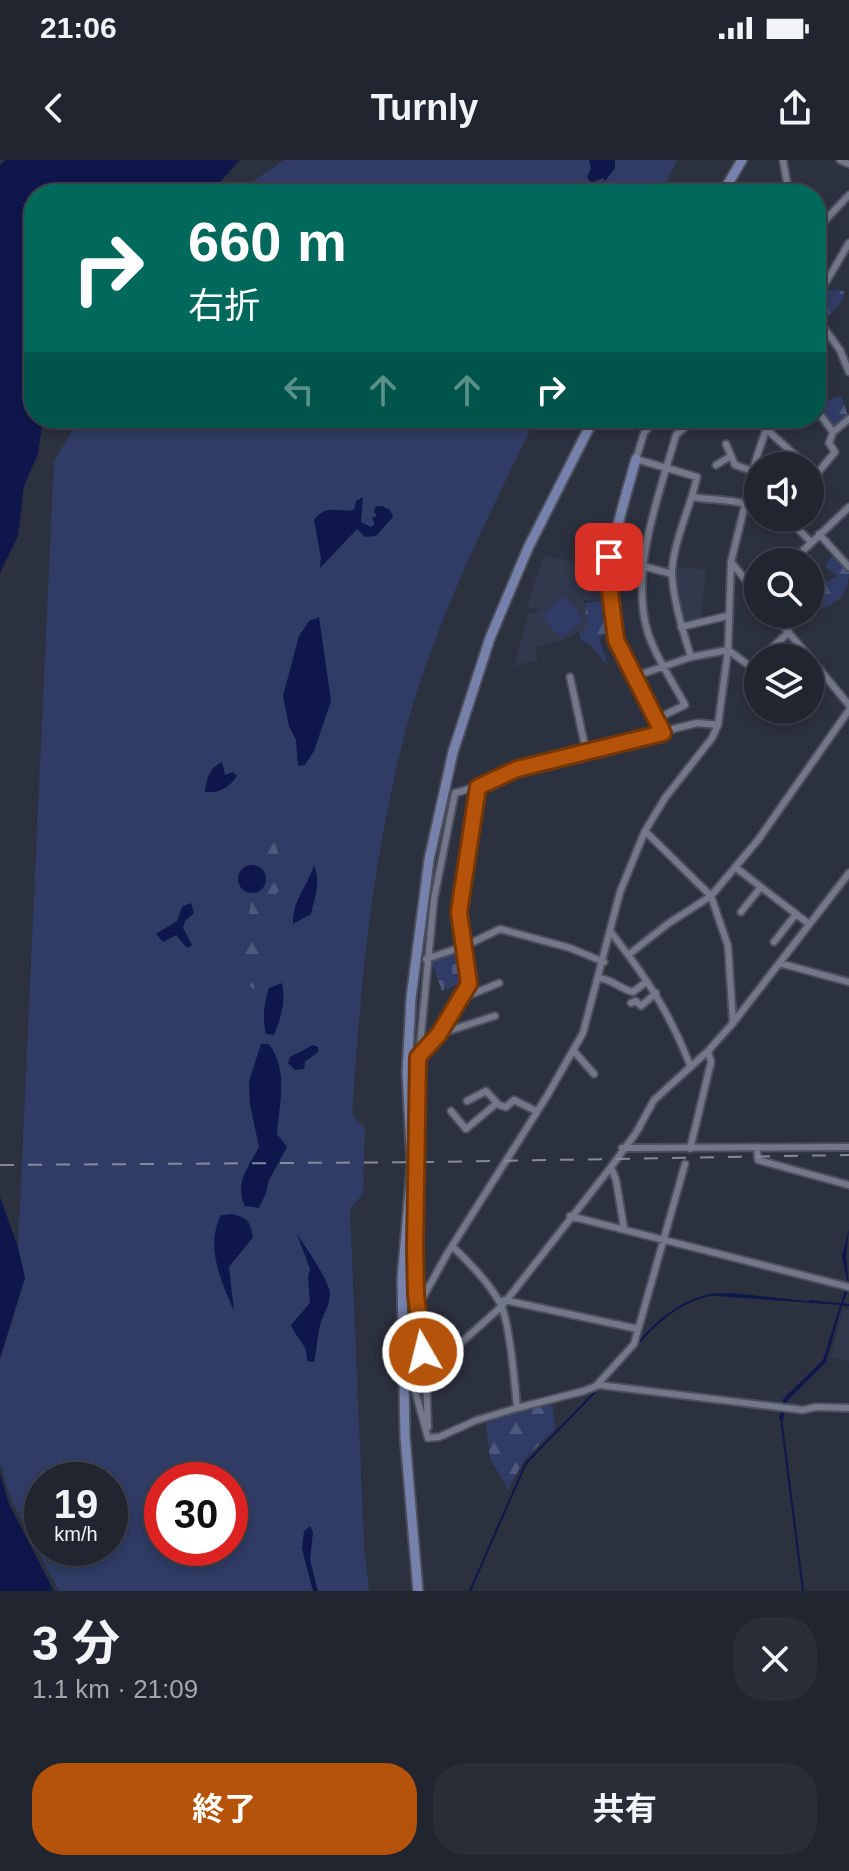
<!DOCTYPE html>
<html lang="ja">
<head>
<meta charset="utf-8">
<style>
	:root { --surface:#21252f; --page:#292d37; --text:#f1f3f6; --muted:#a2a5aa; --line:#3e424b; --accent:#b45309 }
	body { margin:0; font-family:Helvetica,"Noto Sans JP",sans-serif; background:var(--page); color:var(--text); height:100vh; display:flex; flex-direction:column; font-size:30px; white-space:nowrap }
	* { box-sizing:border-box; margin:0 }
	p { font-size:26px; color:var(--muted) }
	.icon { flex:none; width:44px; height:44px; fill:none; stroke:currentColor; stroke-width:2; stroke-linecap:round; stroke-linejoin:round }
	.map { position:relative; height:1431px; overflow:hidden }
	.panel { display:flex; flex-direction:column; background:var(--surface); flex:1 }
	.panel>* { flex:none }
	.guide { position:absolute; left:24px; top:24px; width:802px; height:244px; border-radius:32px; box-shadow:0 4px 12px #0003,0 0 0 2px var(--line); background:#00695c; color:#fff; overflow:hidden }
	.fabs { position:absolute; left:744px; top:292px; display:grid; gap:16px }
	.fabs a { display:grid; place-items:center; width:80px; height:80px; border-radius:50%; background:var(--surface); box-shadow:0 4px 12px #0003,0 0 0 2px var(--line); font-size:40px }
	.speed { position:absolute; left:24px; top:1302px; display:flex; gap:16px; font-size:40px; font-weight:700; text-align:center }
	.speed>* { display:grid; place-content:center; width:104px; height:104px; border-radius:50%; background:var(--surface); box-shadow:0 4px 12px #0003,0 0 0 2px var(--line); line-height:1 }
	.speed small { font-size:20px; font-weight:400 }
	.speed .limit { border:12px solid #d22; background:#fff; color:#111 }
	.pin { position:absolute; display:grid; place-items:center; width:68px; height:68px; color:#fff; margin:-34px; border-radius:16px; box-shadow:0 4px 12px #0006 }
	.me { position:absolute; width:88px; margin:-44px; rotate:352deg; stroke-linejoin:round; filter:drop-shadow(0 0 6px #0008) }
	.turn { display:flex; align-items:center; gap:28px; height:168px; padding:0 32px; font-size:36px }
	.turn .icon { width:104px; height:104px; stroke-width:2.5 }
	.turn b { display:block; font-size:56px; line-height:68px }
	.lanes { display:flex; align-items:center; height:76px; padding:0 32px; background:#0003; justify-content:center; gap:40px; direction:ltr }
	.lanes .off { opacity:.35 }
	.round { display:grid; place-items:center; flex:none; width:84px; height:84px; border-radius:32px; background:var(--page) }
	.overview { display:flex; align-items:center; justify-content:space-between; height:136px; padding:0 32px }
	h1 { font-size:48px; font-weight:700; line-height:60px }
	.cta { display:flex; gap:16px; margin-top:auto; padding:16px 32px }
	.cta a { flex:1; height:92px; border-radius:32px; background:var(--accent); color:#fff; font-size:32px; font-weight:700; line-height:92px; text-align:center }
	.cta a+a { background:var(--page); color:var(--text) }
	.status { display:flex; justify-content:space-between; align-items:center; height:56px; padding:0 40px; background:var(--surface); direction:ltr }
	.status svg { height:22px; fill:currentColor }
	header { display:flex; justify-content:space-between; align-items:center; height:104px; padding:0 32px; background:var(--surface); font-size:36px; font-weight:700 }
	.map>svg:first-child { display:block }
	.built { fill:#32394d }
	.green { fill:#303c65; fill-rule:evenodd }
	.forest { fill:url(#forest-firs) }
	.cemetery { fill:url(#cemetery-stones) }
	.water { fill:#0e164c }
	.lines { fill:none; stroke-linecap:round; stroke-linejoin:round }
	.stream { stroke:#0e164c; stroke-width:2 }
	.street-casing { stroke:#4b4e5b; stroke-width:10 }
	.secondary-casing { stroke:#4b4e5b; stroke-width:13 }
	.street { stroke:#727889; stroke-width:6 }
	.secondary { stroke:#7682ab; stroke-width:9 }
	.rail { stroke:#868a96; stroke-width:2; stroke-dasharray:14 14; stroke-linecap:butt }
	.route-casing { stroke:#753606; stroke-width:20 }
	.route { stroke:#b45309; stroke-width:14 }
</style>
</head>
<body>
<div class="status"><b>21:06</b><svg viewBox="0 0 49 12"><path d="M0 12V9h3v3zM5 12V6h3v6zM10 12V3h3v9zM15 12V0h3v12zM26 1h20v11H26zM47 4h2v5h-2z"/></svg></div>
<header><svg class="icon" aria-label="back" viewBox="0 0 24 24"><path d="M15 5l-7 7 7 7"/></svg>Turnly<svg class="icon" aria-label="share" viewBox="0 0 24 24"><path d="M12 15V3M7 8l5-5 5 5M5 13v7h14v-7"/></svg></header>
<div class="map">
<svg width="849" height="1431" viewBox="0 0 849 1431">
	<defs>
		<pattern id="forest-firs" width="22" height="20" patternUnits="userSpaceOnUse" patternTransform="scale(2)"><rect width="22" height="20" fill="#303c65"/><path d="M5 1l3.5 6h-7zM16 11l3.5 6h-7z" fill="#4e587c"/></pattern>
		<pattern id="cemetery-stones" width="16" height="16" patternUnits="userSpaceOnUse" patternTransform="scale(2)"><rect width="16" height="16" fill="#303c65"/><path d="M2 7V4a2 2 0 0 1 4 0v3zM10 15v-3a2 2 0 0 1 4 0v3z" fill="#4e587c"/></pattern>
	</defs>
	<rect width="100%" height="100%" fill="#2c313f"/>
	<path class="built" d="M544 396 583 403 580 418 606 426V439L584 441 588 467 564 480 535 488 537 500 514 506 528 454 538 451 537 447 529 449 528 441Z
		M676 408 706 409 701 460 683 465 676 424Z
		M843 1149 849 1150V1201L831 1197Z"/>
	<path class="green" d="M284 0H677L661 34H235Z
		M80 258H536C486 361 433 465 404 577 372 701 360 828 352 955L365 968 363 1033 350 1050 364 1385 369 1431H59L12 1342 0 1303V1200L25 1118 18 1087 54 301ZM42 1320H110V1388H42ZM162 1320H230V1388H162Z
		M564 436 584 459 562 479 541 456Z"/>
	<path class="forest" d="M838 129 844 132V139L826 159C809 153 819 142 825 131Z
		M841 236 849 258 833 269 816 244Z
		M832 396 849 410C849 431 841 443 820 449L815 439 821 424 838 416 825 407Z
		M607 440 611 470 599 478 608 506 589 484 581 480 579 474 587 465 585 443Z
		M272 674 281 701 283 724 256 763 267 799 254 829 235 817 250 748 256 689Z
		M552 1240 555 1269 524 1300 508 1330 490 1298 486 1263Z"/>
	<path class="cemetery" d="M462 790 467 820 442 831 432 802Z"/>
	<path class="water" d="M6 0H240L218 24 213 34H34V258H43L38 294 24 326 18 376 0 413V5Z
		M589 0H615V8L605 21 603 18 591 23 587 17 591 8Z
		M363 337 361 362 371 367 375 364 372 358 377 356 374 352 376 346H382L390 350 393 357 376 376 365 377 357 369 320 408 321 398 314 360C327 343 337 353 354 350L356 341Z
		M319 457 331 541 314 591 305 605 298 606 296 580 289 566 283 536 299 476 309 461Z
		M222 602 225 615 233 612 237 616C230 627 218 634 205 632 206 619 210 607 222 602Z
		M238 719a14 14 0 1 1 28 0a14 14 0 1 1-28 0Z
		M314 705C321 724 315 736 311 754L293 764C292 740 308 726 314 705Z
		M191 743 194 753 185 761 183 768 192 785 187 788 176 775 163 782 156 774 177 761 182 747Z
		M282 823C286 842 281 857 274 875L266 874C262 858 264 843 269 828Z
		M261 884H269C289 912 279 943 277 974L287 987 269 1020 266 1033 259 1048 245 1046C234 1024 248 1007 259 987L250 944 249 921Z
		M313 885 318 887V892L305 902 304 909 295 910 288 903 290 897Z
		M0 1037 18 1087 25 1118 0 1198Z
		M232 1054C248 1058 250 1061 253 1077L229 1107 234 1151C221 1121 205 1087 221 1055Z
		M849 1069 846 1097 849 1126 843 1144 849 1146 842 1145 826 1202 787 1241 783 1260 779 1259 783 1239 823 1200 840 1145 716 1136 713 1134 732 1133 841 1145 847 1120 842 1096Z
		M297 1074C305 1086 331 1123 330 1135 329 1147 323 1154 320 1165 317 1177 317 1190 314 1202L307 1201C307 1181 297 1181 291 1165L310 1143 308 1117 310 1109Z
		M0 1313 9 1344 54 1431H0Z
		M310 1366 313 1372 310 1400 318 1431H313L302 1389 304 1371Z"/>
	<g class="lines">
		<path class="stream" d="M810 1141 849 1145
			M602 1224C635 1188 665 1141 716 1134
			M781 1257 803 1431
			M470 1431 526 1303 598 1229"/>
		<defs>
			<path id="street" d="M783 0 789 34
				M840 0 849 4
				M816 70 849 35
				M816 139 849 83
				M816 157 840 190 849 212
				M656 258 644 273 636 299 697 317C691 346 671 387 672 416 674 443 683 471 691 497
				M765 268 807 306
				M833 272 849 259
				M726 284 735 305 753 311
				M716 305 731 296
				M810 310 815 316 835 292 829 283 833 272 816 249
				M692 337C710 340 728 339 746 344
				M787 358 811 382
				M819 374 849 407
				M610 397 672 414
				M731 402 758 435
				M791 402 849 347
				M773 454 810 498
				M681 467 727 456
				M761 498 789 472
				M810 498 849 545
				M570 517 586 591
				M633 517 691 497 728 490 751 507 758 501
				M656 559 685 545C673 522 656 498 648 473 629 412 659 335 676 275L687 265 691 258
				M478 627 459 752 465 786 500 769 570 788 604 802
				M645 671 711 736 728 786 733 863
				M735 707 809 764
				M741 752 761 727
				M610 771C645 816 669 851 690 905
				M774 782 796 754
				M628 795 669 763 711 736 758 680 849 550
				M779 803 849 822
				M599 818C614 820 620 829 633 832L646 822
				M466 834 470 835 499 823
				M631 843 636 841 641 846 656 833
				M439 874 495 856
				M573 890 594 914
				M419 897 439 874 468 829 470 817 465 786 426 799
				M467 941 486 931 499 945 506 947 514 940 536 951
				M451 951 466 969 497 943
				M622 988 849 987
				M690 989 711 902 708 891
				M757 989 758 1000 849 1025
				M611 1007 616 1020 624 1068
				M570 1056 849 1127
				M452 1086C469 1103 488 1121 500 1143 510 1161 515 1225 517 1248
				M504 1140 638 1169
				M407 1193 417 1148 447 1094 547 936 583 873 620 732 645 671 665 638 712 578 718 565 728 490 731 402 756 299 770 258
				M407 1201 428 1278 439 1277 477 1260 517 1248 584 1231 599 1225 803 1250 816 1247 849 1248
				M426 1214 502 1146 611 1007 636 973 654 940 708 891 733 863 849 713
				M596 1226 634 1184 685 1004
				M428 1267 426 1214 416 1135 418 906 434 739 455 633C483 626 507 611 535 604L697 563 718 565"/>
			<path id="secondary" d="M722 34 742 0
				M636 299C620 358 597 418 616 480 627 512 647 543 663 573
				M418 1431 405 1277 402 1119 412 1006 407 913 411 838 429 700 453 592 490 478 528 388 594 258"/>
		</defs>
		<use href="#street" class="street-casing"/>
		<use href="#secondary" class="secondary-casing"/>
		<use href="#street" class="street"/>
		<use href="#secondary" class="secondary"/>
		<path class="rail" d="M0 1005 433 1002 849 995"/>
	</g>
	<g class="lines">
		<defs>
			<path id="route" d="M423 1192 416 1135 415 1088 418 897 439 874 469 824 459 752 478 627 517 609 663 573 616 480 609 424V397"/>
		</defs>
		<use href="#route" class="route-casing"/>
		<use href="#route" class="route"/>
	</g>
</svg>
<div class="fabs">
<a><svg class="icon" aria-label="sound" viewBox="0 0 24 24"><path d="M4 9h4l5-4v14l-5-4H4zM17 9q2 3 0 6"/></svg></a>
<a><svg class="icon" aria-label="search" viewBox="0 0 24 24"><circle cx="10" cy="10" r="6"/><path d="M15 15l6 6"/></svg></a>
<a><svg class="icon" aria-label="layers" viewBox="0 0 24 24"><path d="M12 4l9 5-9 5-9-5zM3 14l9 5 9-5"/></svg></a>
</div>
<div class="speed"><div>19<small>km/h</small></div><div class="limit">30</div></div>
<div class="pin" style="left:609px;top:397px;background:#d93025"><svg class="icon" aria-label="arrive" viewBox="0 0 24 24"><path d="M6 21V4h12l-3 4 3 4H6"/></svg></div>
<svg class="me" style="left:423px;top:1192px" viewBox="-20 -20 40 40"><circle r="17" fill="#b45309" stroke="#fff" stroke-width="3"/><path d="M0-11L8 9 0 5-8 9z" fill="#fff"/></svg>
<div class="guide">
<div class="turn"><svg class="icon" aria-label="right" viewBox="0 0 24 24"><path d="M7 20v-9h11M14 6l5 5-5 5"/></svg><div><b>660 m</b>右折</div></div>
<div class="lanes"><svg class="icon off" aria-label="left" viewBox="0 0 24 24"><path d="M17 20v-9H6M10 6l-5 5 5 5"/></svg><svg class="icon off" aria-label="ahead" viewBox="0 0 24 24"><path d="M12 20V5M6 11l6-6 6 6"/></svg><svg class="icon off" aria-label="ahead" viewBox="0 0 24 24"><path d="M12 20V5M6 11l6-6 6 6"/></svg><svg class="icon" aria-label="right" viewBox="0 0 24 24"><path d="M7 20v-9h11M14 6l5 5-5 5"/></svg></div>
</div>
</div>
<section class="panel">
<div class="overview"><div><h1>3 分</h1><p>1.1 km · 21:09</p></div><a class="round"><svg class="icon" aria-label="close" viewBox="0 0 24 24"><path d="M6 6l12 12M18 6L6 18"/></svg></a></div>
<div class="cta"><a>終了</a><a>共有</a></div>
</section>
</body>
</html>
